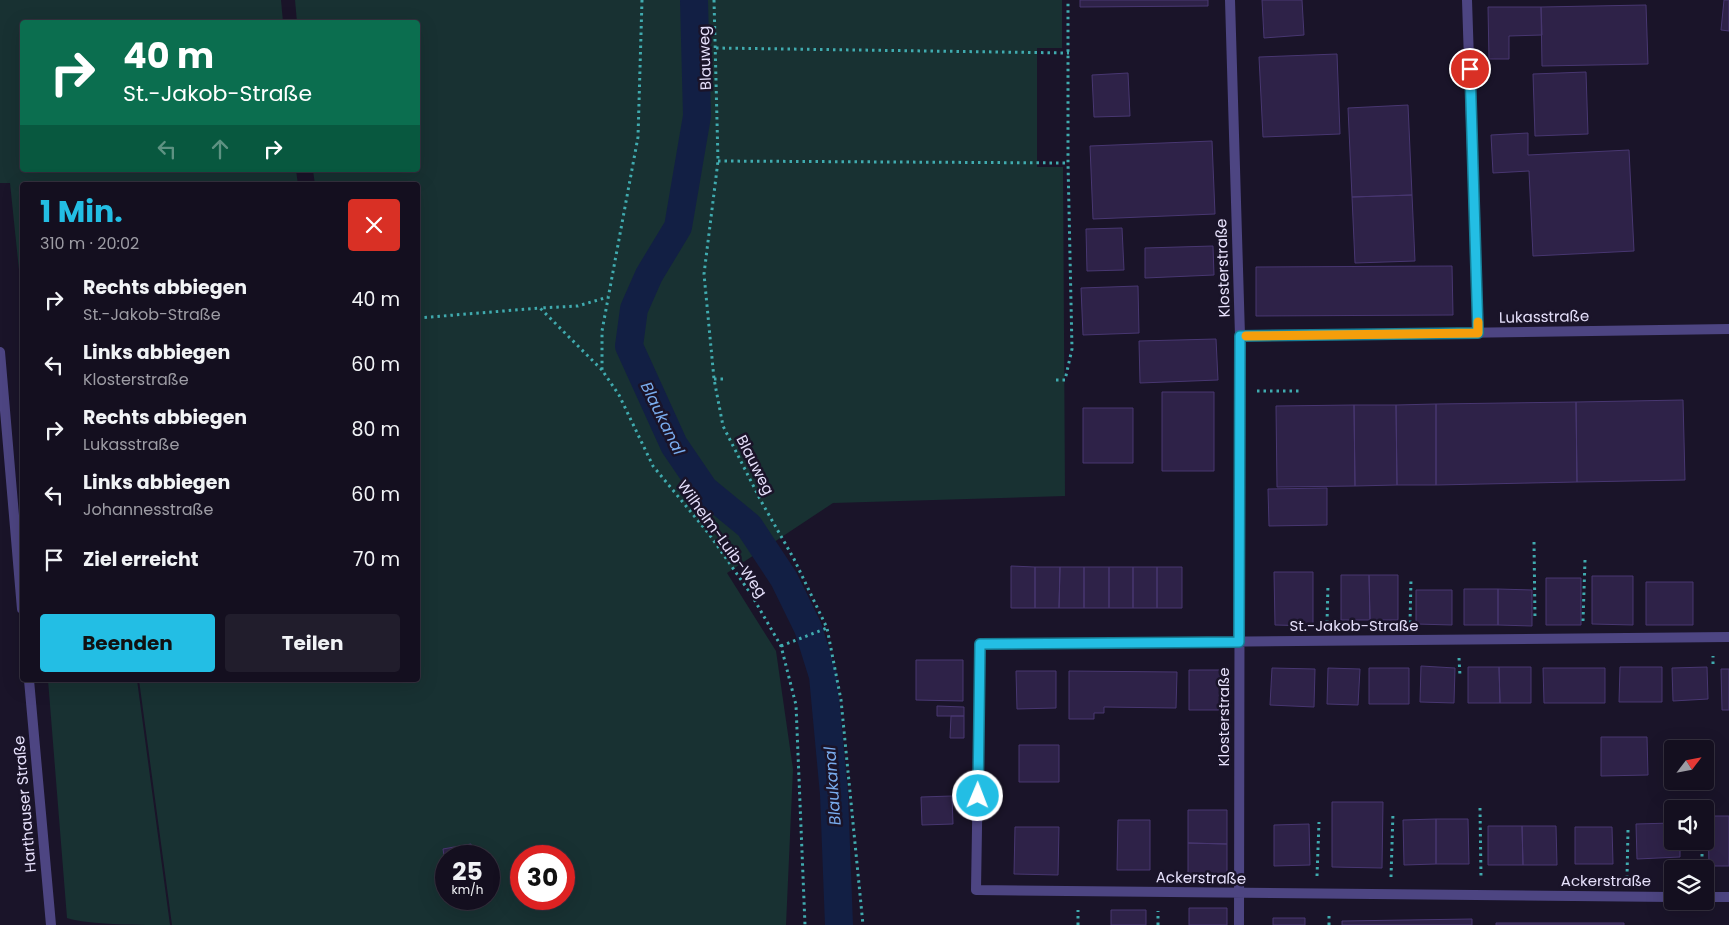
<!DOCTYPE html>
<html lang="de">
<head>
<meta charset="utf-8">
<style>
	:root { --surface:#140f1f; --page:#211d2c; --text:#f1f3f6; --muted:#9d9ca4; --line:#332f3d; --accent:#23bee4 }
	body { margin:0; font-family:Poppins,sans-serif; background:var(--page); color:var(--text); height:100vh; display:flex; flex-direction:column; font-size:19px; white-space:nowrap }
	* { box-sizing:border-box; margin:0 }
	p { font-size:16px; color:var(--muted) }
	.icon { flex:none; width:28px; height:28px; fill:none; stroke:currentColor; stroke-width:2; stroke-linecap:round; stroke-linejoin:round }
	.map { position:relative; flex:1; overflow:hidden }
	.side { position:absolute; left:20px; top:182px; width:400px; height:500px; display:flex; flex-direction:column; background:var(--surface); border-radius:5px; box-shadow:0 5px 20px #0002,0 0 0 1px var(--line) }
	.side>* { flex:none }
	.banner { position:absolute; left:20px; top:20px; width:400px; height:152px; border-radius:5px; box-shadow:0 5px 20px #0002,0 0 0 1px var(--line); background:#0b6e4f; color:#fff; overflow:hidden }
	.needle { width:32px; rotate:58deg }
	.fabs { position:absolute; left:1664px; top:740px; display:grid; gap:10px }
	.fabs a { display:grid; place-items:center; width:50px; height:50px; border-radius:5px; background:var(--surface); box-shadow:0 5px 20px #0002,0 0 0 1px var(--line); font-size:25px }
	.speed { position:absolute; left:435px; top:845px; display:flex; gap:10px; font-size:25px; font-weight:700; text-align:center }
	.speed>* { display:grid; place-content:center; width:65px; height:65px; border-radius:50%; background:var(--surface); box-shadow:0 5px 20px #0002,0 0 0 1px var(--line); line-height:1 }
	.speed small { font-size:12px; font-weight:400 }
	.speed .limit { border:8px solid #d22; background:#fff; color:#111 }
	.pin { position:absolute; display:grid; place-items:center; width:42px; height:42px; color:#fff; margin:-21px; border:2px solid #fff; border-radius:50%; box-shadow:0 1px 5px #0007 }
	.me { position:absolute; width:55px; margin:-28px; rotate:1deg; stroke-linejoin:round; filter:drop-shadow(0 0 4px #0008) }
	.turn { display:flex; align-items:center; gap:18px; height:105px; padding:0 20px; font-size:22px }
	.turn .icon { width:65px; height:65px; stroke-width:2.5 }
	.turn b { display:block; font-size:35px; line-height:42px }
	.lanes { display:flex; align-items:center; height:48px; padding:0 20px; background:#0003; justify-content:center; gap:25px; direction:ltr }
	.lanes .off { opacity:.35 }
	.round { display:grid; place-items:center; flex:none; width:52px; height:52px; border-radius:5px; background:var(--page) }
	.overview { display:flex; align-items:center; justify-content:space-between; height:85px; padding:0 20px }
	h1 { font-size:30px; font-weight:700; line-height:38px; color:var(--accent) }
	.action { display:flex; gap:10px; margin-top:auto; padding:10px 20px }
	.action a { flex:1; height:58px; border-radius:5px; background:var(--accent); color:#111; font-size:20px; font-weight:700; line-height:58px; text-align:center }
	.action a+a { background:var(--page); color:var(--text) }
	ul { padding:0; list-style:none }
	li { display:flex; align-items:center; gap:15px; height:65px; padding:0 20px }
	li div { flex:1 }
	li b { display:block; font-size:19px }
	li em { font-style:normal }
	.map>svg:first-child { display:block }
	.green { fill:#183132; fill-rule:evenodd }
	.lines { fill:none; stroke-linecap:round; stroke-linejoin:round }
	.canal { stroke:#121f44; stroke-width:28 }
	.building { fill:#2e2248; stroke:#483771 }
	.path { stroke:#40abaf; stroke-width:3; stroke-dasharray:2.5 4; stroke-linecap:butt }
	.minor { stroke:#4d4582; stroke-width:10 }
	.tertiary { stroke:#4d4582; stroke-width:10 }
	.route-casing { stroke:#177c94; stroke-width:12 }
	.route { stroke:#23bee4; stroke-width:9 }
	.slow { stroke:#f59e0b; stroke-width:9 }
	.labels { text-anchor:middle; stroke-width:5; stroke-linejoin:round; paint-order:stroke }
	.street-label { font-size:15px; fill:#e6e0fb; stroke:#1a1429 }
	.water-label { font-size:16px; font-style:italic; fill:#7aadef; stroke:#1a1429 }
</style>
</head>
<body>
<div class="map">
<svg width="1729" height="925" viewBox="0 0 1729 925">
	<rect width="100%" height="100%" fill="#1a1429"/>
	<path class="green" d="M0 0H281L283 22H22V170H296L298 185H22V299L10 183H0Z
		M295 0H1062V48H1037V167H1063L1065 496 833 503 727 573 776 651 793 769 786 925H172L139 680H418V185H315L313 170H418V22H297ZM446 856H489V899H446ZM521 856H564V899H521Z
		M48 680H137L170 925C145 925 87 925 67 918Z"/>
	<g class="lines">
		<path class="canal" d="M694 0 697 116 678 227 649 275 634 309 629 346 674 445 704 489 749 526 784 579 808 628 823 676 834 794 839 925"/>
	</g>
	<path class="building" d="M1080 0H1208V6L1080 7Z
		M1262 0H1302L1304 35 1264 38Z
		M1724 0H1729V31L1721 30Z
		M1646 5 1648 64 1542 66 1541 7Z
		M1488 7H1541L1542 35 1509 36V59H1489Z
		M1337 54 1340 134 1263 137 1259 57Z
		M1586 72 1588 134 1535 136 1533 74Z
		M1128 73 1130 116 1094 117 1092 75Z
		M1408 105 1412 195 1352 197 1348 108Z
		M1528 133V155L1629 150 1634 251 1533 256 1529 171 1493 173 1491 135Z
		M1212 141 1215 214 1093 219 1090 146Z
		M1412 195 1415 261 1355 263 1352 197Z
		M1122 228 1124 270 1087 271 1086 229Z
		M1213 246 1214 275 1145 278V248Z
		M1452 266 1453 315 1256 316V267Z
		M1138 286 1139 333 1083 335 1081 288Z
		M1216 339 1218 380 1140 383 1139 341Z
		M1162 392H1214V471H1162Z
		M1683 400 1685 480 1577 482 1576 402Z
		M1576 402 1577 482 1436 485V404Z
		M1436 404V485H1397L1396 405Z
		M1354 405H1396L1397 485 1355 486Z
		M1354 405 1355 486 1277 487 1276 406Z
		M1083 408H1133V463H1083Z
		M1327 488V525L1269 526 1268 489Z
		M1011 566 1035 567V608H1011Z
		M1035 567H1060L1059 608H1035Z
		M1060 567H1084V608H1059Z
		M1084 567H1109V608H1084Z
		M1109 567H1133V608H1109Z
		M1133 567H1157V608H1133Z
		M1157 567H1182V608H1157Z
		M1274 572H1313V626L1275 625Z
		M1341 575H1369L1370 620H1341Z
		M1369 575H1398V620H1370Z
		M1592 576H1633V625L1592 624Z
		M1546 578H1581V625H1546Z
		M1646 582H1693V625H1646Z
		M1464 589H1498V625H1464Z
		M1498 589 1532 590V626L1498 625Z
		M1416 590H1452V625L1416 624Z
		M916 660H963V701L916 700Z
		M1421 666 1455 668 1454 703 1420 702Z
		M1468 667H1499L1500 703H1468Z
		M1499 667H1531V703H1500Z
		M1620 667H1662V702H1619Z
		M1707 667 1708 699 1673 701 1672 668Z
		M1272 668 1315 669 1314 707 1270 705Z
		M1328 668 1360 669 1358 705 1327 704Z
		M1369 668H1409V704H1369Z
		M1543 668H1605V703H1544Z
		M1721 669H1729V710H1722Z
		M1189 670H1227V710H1189Z
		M1016 671H1056V708L1017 709Z
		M1069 671 1177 672 1176 708 1104 707V713H1094V719H1069Z
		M937 706 964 707V716H937Z
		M951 716H964V738H950Z
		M1601 737H1647L1648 775 1601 776Z
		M1019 745H1059V782H1019Z
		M952 796 953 824 922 825 921 797Z
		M1332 802H1383L1382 868 1332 867Z
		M1188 810H1227V844L1188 843Z
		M1708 816H1729V866H1709Z
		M1436 819V864L1404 865 1403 820Z
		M1436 819H1468L1469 864H1436Z
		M1118 820H1150V870H1117Z
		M1672 823V841H1680V857L1637 859 1636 824Z
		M1309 824 1310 865 1274 866V825Z
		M1488 826H1522L1523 865H1488Z
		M1522 826H1556L1557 865H1523Z
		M1015 827H1059L1058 875 1014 874Z
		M1575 827H1612L1613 864H1575Z
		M1188 843 1227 844V877H1188Z
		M471 844 473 856H446V869L443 849Z
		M1189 908H1227V925H1189Z
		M1111 910H1146V925H1111Z
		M1273 918H1305V925H1273Z
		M1472 919V925H1342V921Z
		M1496 923H1624V925H1496Z"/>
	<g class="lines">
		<path class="path" d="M642 0 638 137 602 331V370L619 395 653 466 709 534 751 594 781 646 796 705 805 925
			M714 0 718 161 704 274 714 379 723 426 761 501 794 559 827 628 841 700 863 925
			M716 48 1069 53
			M718 161 1068 163
			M418 318 540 308
			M602 370 540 308 578 306 608 297
			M714 379H724
			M1056 380H1065L1072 349 1068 163V0
			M1257 391H1300
			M1534 542 1535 620
			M1583 621 1585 560
			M1327 623 1328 584
			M1410 623 1411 579
			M781 646 827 628
			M1459 658 1460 676
			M1713 664V656
			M1701 806V809
			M1480 808 1481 877
			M1702 841V869
			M1317 876 1319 822
			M1391 877 1393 812
			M1627 878 1628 830
			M1078 925V910
			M1158 925V911
			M1329 925V912"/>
		<path class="minor" d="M1230 0 1240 336 1239 925
			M1467 0 1478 333
			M1240 336 1729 329
			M1672 897 976 890 980 644 1729 637
			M1705 897H1729"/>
		<path class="tertiary" d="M0 352 22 609
			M29 680 51 925"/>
	</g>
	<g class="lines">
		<defs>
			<path id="route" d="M978 796 980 644 1239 642 1240 336 1478 333 1470 69"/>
		</defs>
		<use href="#route" class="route-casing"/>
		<use href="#route" class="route"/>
		<path class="slow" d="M1246 336 1478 333V322"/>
	</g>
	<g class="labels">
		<g class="street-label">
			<text transform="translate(705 58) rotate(-92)" y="5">Blauweg</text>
			<text transform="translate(1223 268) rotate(-92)" y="5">Klosterstraße</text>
			<text transform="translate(1544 317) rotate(-1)" y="5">Lukasstraße</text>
			<text transform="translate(755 465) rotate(63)" y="5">Blauweg</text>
			<text transform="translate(722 539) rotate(54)" y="5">Wilhelm-Luib-Weg</text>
			<text x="1354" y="631">St.-Jakob-Straße</text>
			<text transform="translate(1224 717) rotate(-90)" y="5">Klosterstraße</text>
			<text transform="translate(25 804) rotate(-95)" y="5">Harthauser Straße</text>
			<text transform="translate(1201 878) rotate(1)" y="5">Ackerstraße</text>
			<text x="1606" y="886">Ackerstraße</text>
		</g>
		<g class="water-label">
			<text transform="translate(663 418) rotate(64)" y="6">Blaukanal</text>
			<text transform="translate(832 786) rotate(-94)" y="6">Blaukanal</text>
		</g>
	</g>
</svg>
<div class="fabs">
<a><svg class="needle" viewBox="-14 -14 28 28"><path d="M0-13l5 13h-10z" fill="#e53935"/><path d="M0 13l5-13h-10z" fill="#9d9ca4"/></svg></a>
<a><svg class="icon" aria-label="sound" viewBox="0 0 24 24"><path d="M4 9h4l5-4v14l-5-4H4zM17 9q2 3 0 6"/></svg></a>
<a><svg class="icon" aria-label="layers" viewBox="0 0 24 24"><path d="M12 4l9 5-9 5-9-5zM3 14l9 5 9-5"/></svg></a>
</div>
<div class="speed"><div>25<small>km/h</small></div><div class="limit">30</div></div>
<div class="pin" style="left:1470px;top:69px;background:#d93025"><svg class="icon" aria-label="arrive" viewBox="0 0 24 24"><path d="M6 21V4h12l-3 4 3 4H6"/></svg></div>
<svg class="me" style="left:978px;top:796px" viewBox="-20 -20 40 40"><circle r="17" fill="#23bee4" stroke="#fff" stroke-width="3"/><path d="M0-11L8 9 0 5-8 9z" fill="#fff"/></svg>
<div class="banner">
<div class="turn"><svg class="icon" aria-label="right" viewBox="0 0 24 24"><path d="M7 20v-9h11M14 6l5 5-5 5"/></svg><div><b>40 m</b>St.-Jakob-Straße</div></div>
<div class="lanes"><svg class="icon off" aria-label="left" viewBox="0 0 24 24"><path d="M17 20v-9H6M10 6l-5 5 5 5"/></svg><svg class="icon off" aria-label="ahead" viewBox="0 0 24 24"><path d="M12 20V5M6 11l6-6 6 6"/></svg><svg class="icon" aria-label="right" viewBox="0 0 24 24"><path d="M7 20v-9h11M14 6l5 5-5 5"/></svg></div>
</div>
<section class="side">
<div class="overview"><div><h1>1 Min.</h1><p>310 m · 20:02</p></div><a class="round" style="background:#d93025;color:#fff"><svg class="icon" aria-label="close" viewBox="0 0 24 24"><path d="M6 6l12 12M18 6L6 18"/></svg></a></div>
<ul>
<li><svg class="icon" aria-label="right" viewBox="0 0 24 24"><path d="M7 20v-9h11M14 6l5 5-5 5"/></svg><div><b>Rechts abbiegen</b><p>St.-Jakob-Straße</p></div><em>40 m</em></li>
<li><svg class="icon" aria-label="left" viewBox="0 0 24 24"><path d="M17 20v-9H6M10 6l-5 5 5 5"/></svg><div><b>Links abbiegen</b><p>Klosterstraße</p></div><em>60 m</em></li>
<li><svg class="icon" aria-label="right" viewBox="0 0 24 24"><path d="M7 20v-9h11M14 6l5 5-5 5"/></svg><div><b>Rechts abbiegen</b><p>Lukasstraße</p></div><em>80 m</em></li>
<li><svg class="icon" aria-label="left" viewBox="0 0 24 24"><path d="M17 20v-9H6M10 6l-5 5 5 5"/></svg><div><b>Links abbiegen</b><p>Johannesstraße</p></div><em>60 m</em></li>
<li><svg class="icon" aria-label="arrive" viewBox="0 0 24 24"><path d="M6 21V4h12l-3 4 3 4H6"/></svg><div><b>Ziel erreicht</b></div><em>70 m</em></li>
</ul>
<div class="action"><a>Beenden</a><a>Teilen</a></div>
</section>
</div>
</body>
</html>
